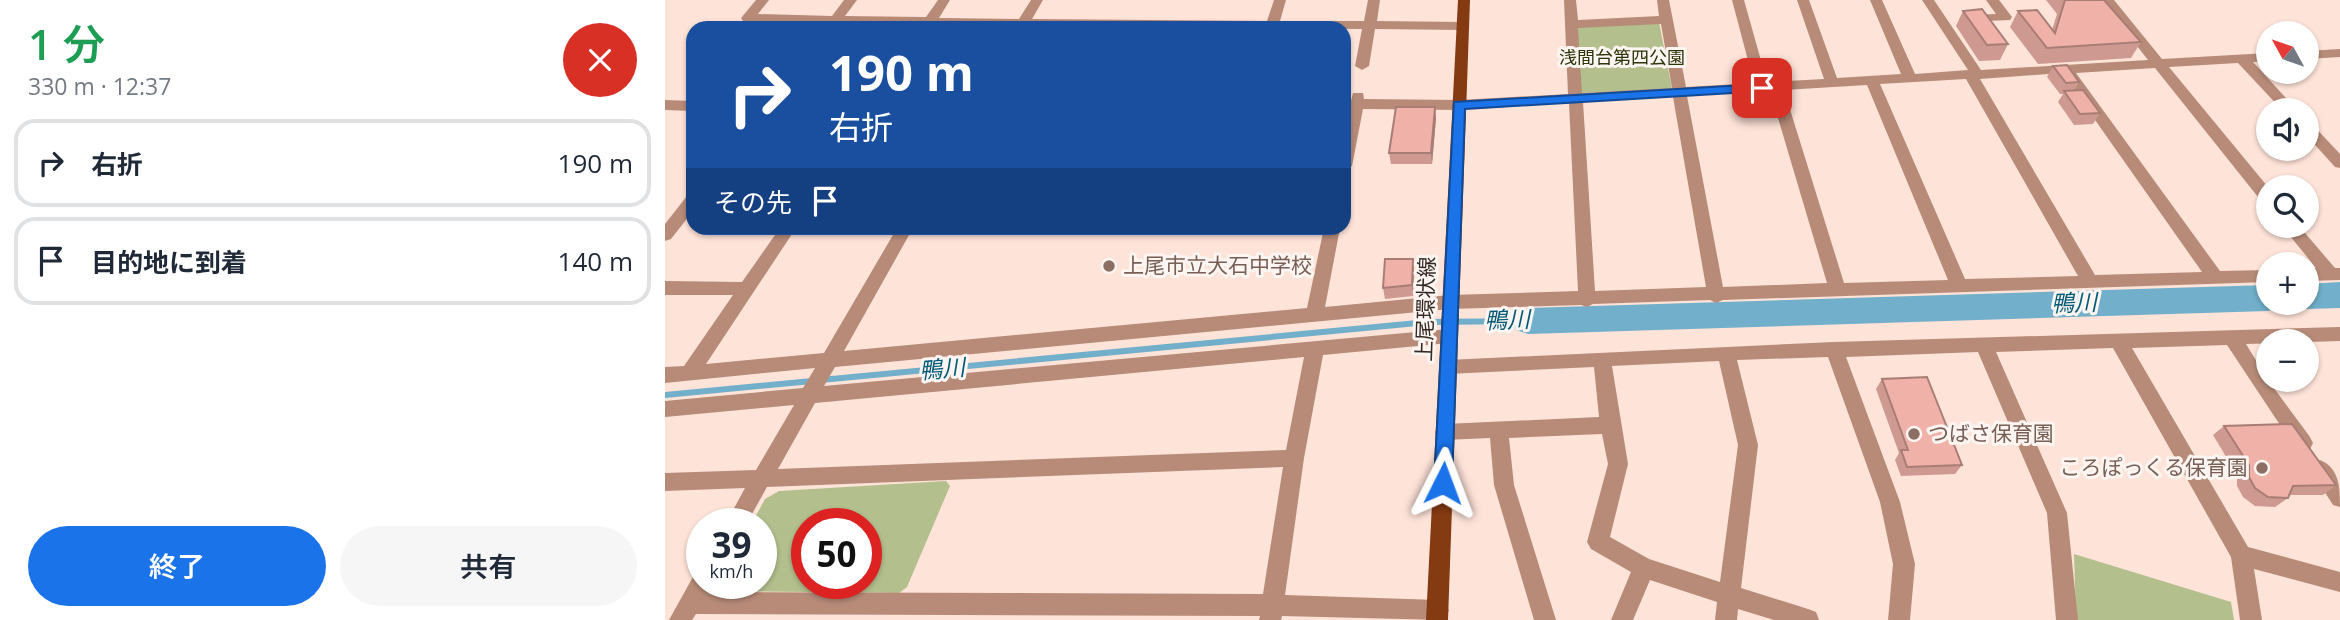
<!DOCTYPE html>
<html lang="ja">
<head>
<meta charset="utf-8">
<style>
	:root { --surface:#fff; --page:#f6f6f7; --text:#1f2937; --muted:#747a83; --line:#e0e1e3; --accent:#1a73e8 }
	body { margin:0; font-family:"Open Sans","Noto Sans JP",sans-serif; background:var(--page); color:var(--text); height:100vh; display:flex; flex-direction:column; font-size:26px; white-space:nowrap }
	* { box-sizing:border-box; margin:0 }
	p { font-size:23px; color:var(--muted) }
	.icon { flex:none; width:38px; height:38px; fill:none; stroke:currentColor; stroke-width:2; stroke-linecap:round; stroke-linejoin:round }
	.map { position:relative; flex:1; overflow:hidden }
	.sheet { display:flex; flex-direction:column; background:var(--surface); width:665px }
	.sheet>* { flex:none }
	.banner { position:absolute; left:21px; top:21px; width:665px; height:214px; border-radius:21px; box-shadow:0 2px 5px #0004; background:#1a4fa0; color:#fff; overflow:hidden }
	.needle { width:46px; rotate:310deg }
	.controls { position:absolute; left:1591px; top:21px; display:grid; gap:14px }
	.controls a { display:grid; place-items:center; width:63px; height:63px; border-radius:50%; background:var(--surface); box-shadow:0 2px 5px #0004; font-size:35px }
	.speed { position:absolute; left:21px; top:508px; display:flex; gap:14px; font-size:35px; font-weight:700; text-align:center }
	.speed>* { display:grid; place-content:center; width:91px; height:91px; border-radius:50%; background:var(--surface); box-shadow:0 2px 5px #0004; line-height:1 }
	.speed small { font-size:18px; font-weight:400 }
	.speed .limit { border:10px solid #d22; background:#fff; color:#111 }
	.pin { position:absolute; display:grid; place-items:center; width:60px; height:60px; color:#fff; margin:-30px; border-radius:14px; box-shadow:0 4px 10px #0006 }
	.me { position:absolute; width:77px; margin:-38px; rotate:3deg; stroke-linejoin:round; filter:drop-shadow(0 0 5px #0008) }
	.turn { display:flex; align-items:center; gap:24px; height:147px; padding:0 28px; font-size:32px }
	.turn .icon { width:91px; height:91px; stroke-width:2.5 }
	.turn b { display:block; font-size:49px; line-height:60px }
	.then { display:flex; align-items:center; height:66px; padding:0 28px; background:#0003; gap:14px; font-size:26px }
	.round { display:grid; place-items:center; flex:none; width:74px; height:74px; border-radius:37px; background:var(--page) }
	.head { display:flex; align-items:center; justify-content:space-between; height:119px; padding:0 28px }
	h1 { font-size:42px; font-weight:600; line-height:52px; color:#1e9e55 }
	.action { display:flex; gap:14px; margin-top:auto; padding:14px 28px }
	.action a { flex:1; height:80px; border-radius:42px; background:var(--accent); color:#fff; font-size:28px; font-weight:600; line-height:80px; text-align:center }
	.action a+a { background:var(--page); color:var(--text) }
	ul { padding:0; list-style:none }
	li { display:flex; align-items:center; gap:21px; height:88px; margin:0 14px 10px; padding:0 14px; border:4px solid var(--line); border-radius:21px }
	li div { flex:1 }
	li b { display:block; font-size:26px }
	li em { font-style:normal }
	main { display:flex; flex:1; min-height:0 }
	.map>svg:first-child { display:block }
	.green { fill:#b3bf8d; fill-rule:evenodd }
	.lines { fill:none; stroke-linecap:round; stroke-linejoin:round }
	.stream { stroke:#71afca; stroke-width:6 }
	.river { fill:#71afca; fill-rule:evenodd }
	.minor { fill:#b78b78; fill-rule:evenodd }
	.major { fill:#853b12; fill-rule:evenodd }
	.wall { fill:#ce9990 }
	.shaded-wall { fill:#a87d76 }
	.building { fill:#f0b2a8; stroke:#a87d76; stroke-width:2 }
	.route { fill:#1a73e8; stroke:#114b97; stroke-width:2 }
	.education-dot { fill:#8d6e63; stroke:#fcf5f2; stroke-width:2.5 }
	.labels { text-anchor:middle; stroke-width:6; stroke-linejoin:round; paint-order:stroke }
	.far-park-label { font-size:18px; fill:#2d350a; stroke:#fcf5f2 }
	.education-label { font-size:21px; fill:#785e54; stroke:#fcf5f2; text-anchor:start }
	.street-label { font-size:21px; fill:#362924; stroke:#fcf5f2 }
	.water-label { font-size:23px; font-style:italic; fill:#025b76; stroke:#fcf5f2 }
</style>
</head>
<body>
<main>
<section class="sheet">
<div class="head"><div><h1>1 分</h1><p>330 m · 12:37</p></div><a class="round" style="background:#d93025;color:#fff"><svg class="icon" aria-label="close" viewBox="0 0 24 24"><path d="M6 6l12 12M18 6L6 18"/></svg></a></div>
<ul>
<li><svg class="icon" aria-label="right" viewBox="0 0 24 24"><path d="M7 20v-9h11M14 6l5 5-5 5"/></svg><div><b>右折</b></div><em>190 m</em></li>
<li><svg class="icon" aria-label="arrive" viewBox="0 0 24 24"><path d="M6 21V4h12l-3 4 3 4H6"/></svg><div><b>目的地に到着</b></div><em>140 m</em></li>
</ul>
<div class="action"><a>終了</a><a>共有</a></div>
</section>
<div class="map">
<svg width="1675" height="620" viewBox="0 0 1675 620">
	<rect width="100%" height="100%" fill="#fee3d8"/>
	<path class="green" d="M994 22 1007 89 915 93 910 26Z
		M281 481 285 486 242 587 234 593 58 591 54 583H96V523H87L100 499 114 491ZM142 523H201V583H142Z
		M1409 554 1566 602 1569 620H1411Z"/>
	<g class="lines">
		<path class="stream" d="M156 380 763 322 863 321
			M0 395 147 381"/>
		<path class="river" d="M1675 282V308L1642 309 1629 303H1642V284Z
			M1603 285V303H1617L1615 307 1603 311 863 334 851 330 846 321 851 312 863 308Z"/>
		<path class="minor" d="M91 0H104L93 14 167 16 179 0H192L180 16 261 17 273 0H285L274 18 354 19 366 0H378L367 19 602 21 609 0H621L615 21H699L703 0H715L712 21 797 22 804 26 797 30 710 29 704 66 697 70 690 66 697 29 169 25 78 21 76 18Z
			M899 0H911L913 20 994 16 992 0H1004L1021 87 1089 83 1067 0H1079L1102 82 1159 79 1132 0H1144L1172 78 1236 74 1205 0H1217L1250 74 1303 70 1257 0H1269L1316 70 1483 60 1436 0H1449L1497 59 1603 53V61L1588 62 1632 110H1617L1573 63 1504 67 1603 187V204L1597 202 1490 68 1411 73 1555 271 1603 270V282L1058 300 1051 303 1045 300 928 304 922 307 916 305 785 309 170 367 159 386 784 329 790 331 793 336 790 341 784 343 658 355 639 458 620 595 773 600 781 603 784 611 777 620 617 616 616 620H594L595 616 31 614 27 620H4L29 575 37 572V583H47L43 592 598 594 618 467 102 487 82 523H61L80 488 0 491V473L91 470 129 405 0 417V401L138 388 150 368 0 383V367L19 366 68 295H0V281L77 282 115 228H131L41 364 159 353 232 228H248L179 351 642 308 659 228H675L660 307 785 295 913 291 904 103 794 110 698 109 687 166 679 171V129L688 93H698L699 99 794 100 903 94ZM996 24 1007 88 917 93 913 28ZM1397 73 1537 272 1430 275 1315 79ZM1301 79 1413 276 1300 279 1215 84ZM1202 85 1283 280 1179 283 1119 90ZM1105 91 1162 283 1058 287 1022 96ZM1008 97 1041 287 930 291 918 102ZM639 357 621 450 113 469 150 403Z
			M1321 0H1334L1347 17 1345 20 1296 22 1294 19 1301 15 1331 14Z
			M1675 49V57L1642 59V51Z
			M0 100 28 101V111L0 110Z
			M1642 122 1647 124 1675 154V168L1670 167 1642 136Z
			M28 194V211L6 239 0 241V224L22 196Z
			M1617 226H1634L1670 268H1675V280L1642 281V269L1651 268Z
			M1675 327V341L1581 344 1603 380 1645 437 1648 443 1645 449 1638 451 1631 449 1562 345 1467 348 1583 547 1675 572V592L1589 569 1597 620H1575L1566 557 1448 348 1331 352 1402 513 1413 620H1391L1382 513 1313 352 1181 357 1235 502 1250 564 1245 620H1223L1228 564 1215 502 1163 357 1072 360 1093 445 1076 588 1143 609 1151 612 1154 620H1109L1073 609 1072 620H1050L1052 602 985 580 968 620H946L966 572 926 549 922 542 943 464 937 434 844 438 849 485 891 620H869L829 485 825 438 780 440 773 438 770 432 773 426 780 424 934 417 929 367 783 374 777 372 774 367 777 362 783 360 1169 342ZM1054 361 1073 445 1055 582 984 559 945 537 963 464 947 366Z
			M1655 460C1675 468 1675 489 1675 507L1668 505 1645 469 1648 463Z"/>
		<path class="major" d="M793 0H805L783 620H761Z"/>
	</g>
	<path class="wall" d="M1381 0H1439L1476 42 1466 58 1373 64 1345 27 1353 11 1387 30 1392 14Z
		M1298 11 1343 44 1335 60 1314 61 1291 26Z
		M1388 66 1414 82 1409 91 1435 113 1428 124 1409 125 1393 102 1398 94H1395L1382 77Z
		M770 107 771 118 767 164H726L724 153Z
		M749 269 748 296 720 299 718 288Z
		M1217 379 1297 465 1290 474 1236 476 1230 460 1234 453 1211 389Z
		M1559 426 1671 485 1658 495H1624L1623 498 1610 507 1590 506 1578 497 1572 486V475L1548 435Z"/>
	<path class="shaded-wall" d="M770 107 771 118 767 164 766 153Z
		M748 259 749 269 748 296 747 285Z"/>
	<path class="building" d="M1400 0H1439L1476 42 1382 48 1353 11 1372 10 1390 33Z
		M1317 9 1343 44 1322 45 1298 11Z
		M1402 65 1414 82 1401 83 1388 66Z
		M1418 90 1435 113 1415 114 1399 91Z
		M731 107H770L766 153H724Z
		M720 259H748L747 285 718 288Z
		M1262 377 1297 465 1242 467 1236 450H1243L1217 379Z
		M1627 424 1671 485 1628 486 1623 498 1603 497 1590 488 1584 477V465L1559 426Z"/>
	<path class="route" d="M1097 84 1101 85V91L800 109 787 483 784 489H771L769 483 789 102Z"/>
	<g class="education-dot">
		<circle cx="444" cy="266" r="7"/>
		<circle cx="1249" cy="434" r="7"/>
		<circle cx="1597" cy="468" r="7"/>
	</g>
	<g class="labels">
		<g class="far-park-label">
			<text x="957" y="64">浅間台第四公園</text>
		</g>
		<g class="education-label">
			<text x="458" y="273">上尾市立大石中学校</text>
			<text x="1263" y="441">つばさ保育園</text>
			<text x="1583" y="475" text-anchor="end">ころぽっくる保育園</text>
		</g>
		<g class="street-label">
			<text transform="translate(761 309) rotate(-88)" y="7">上尾環状線</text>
		</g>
		<g class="water-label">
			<text transform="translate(1409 303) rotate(-2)" y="8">鴨川</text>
			<text transform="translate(842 320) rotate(-2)" y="8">鴨川</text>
			<text transform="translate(277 369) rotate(-5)" y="8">鴨川</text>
		</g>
	</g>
</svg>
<div class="controls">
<a><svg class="needle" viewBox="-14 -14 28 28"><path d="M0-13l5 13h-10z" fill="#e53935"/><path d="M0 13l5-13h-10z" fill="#747a83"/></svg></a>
<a><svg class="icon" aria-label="sound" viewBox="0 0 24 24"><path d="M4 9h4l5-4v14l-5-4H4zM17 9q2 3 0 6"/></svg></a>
<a><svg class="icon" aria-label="search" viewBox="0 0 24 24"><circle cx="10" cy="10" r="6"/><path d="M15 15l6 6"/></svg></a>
<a>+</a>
<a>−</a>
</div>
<div class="speed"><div>39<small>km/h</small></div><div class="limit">50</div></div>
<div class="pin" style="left:1097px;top:88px;background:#d93025"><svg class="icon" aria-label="arrive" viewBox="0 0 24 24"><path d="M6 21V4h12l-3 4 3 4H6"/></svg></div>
<svg class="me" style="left:778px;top:483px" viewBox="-20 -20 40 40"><path d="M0-17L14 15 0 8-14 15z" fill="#1a73e8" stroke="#fff" stroke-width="4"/></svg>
<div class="banner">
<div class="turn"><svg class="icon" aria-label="right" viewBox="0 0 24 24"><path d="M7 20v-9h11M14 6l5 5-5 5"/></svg><div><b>190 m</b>右折</div></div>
<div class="then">その先<svg class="icon" aria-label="arrive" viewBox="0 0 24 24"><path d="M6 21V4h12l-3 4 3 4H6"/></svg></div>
</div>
</div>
</main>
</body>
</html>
